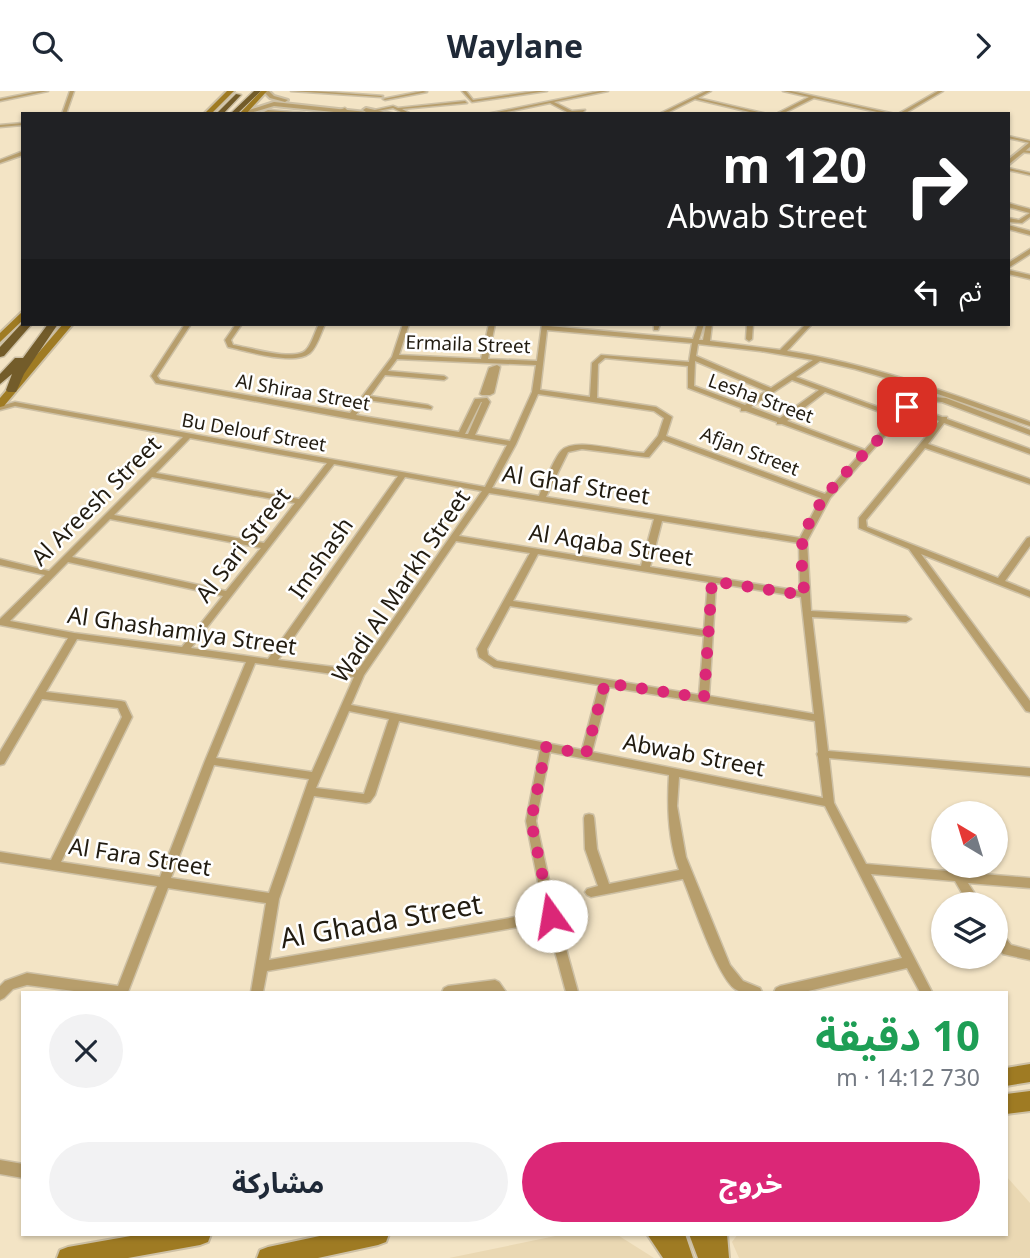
<!DOCTYPE html>
<html lang="ar">
<head>
<meta charset="utf-8">
<style>
	:root { --surface:#fff; --page:#f2f2f3; --text:#1f2937; --muted:#747a83; --accent:#db2777 }
	body { margin:0; font-family:"Noto Sans","Noto Sans Arabic",sans-serif; background:var(--page); color:var(--text); direction:rtl; height:100vh; display:flex; flex-direction:column; font-size:26px; white-space:nowrap }
	* { box-sizing:border-box; margin:0 }
	p { font-size:23px; color:var(--muted) }
	.icon { flex:none; width:38px; height:38px; fill:none; stroke:currentColor; stroke-width:2; stroke-linecap:round; stroke-linejoin:round }
	.map { position:relative; flex:1; overflow:hidden; direction:ltr }
	.sheet { position:absolute; left:21px; top:900px; width:987px; height:245px; display:flex; flex-direction:column; background:var(--surface); border-radius:0px; box-shadow:0 2px 5px #0004; direction:rtl }
	.sheet>* { flex:none }
	.top-card { position:absolute; left:21px; top:21px; width:989px; height:214px; border-radius:0px; box-shadow:0 2px 5px #0004; direction:rtl; background:#202124; color:#fff; overflow:hidden }
	.needle { width:46px; rotate:322deg }
	.fabs { position:absolute; left:931px; top:710px; display:grid; gap:14px }
	.fabs a { display:grid; place-items:center; width:77px; height:77px; border-radius:50%; background:var(--surface); box-shadow:0 2px 5px #0004; font-size:35px }
	.pin { position:absolute; display:grid; place-items:center; width:60px; height:60px; color:#fff; margin:-30px; border-radius:14px; box-shadow:0 4px 10px #0006 }
	.me { position:absolute; width:77px; margin:-38px; rotate:347deg; stroke-linejoin:round; filter:drop-shadow(0 0 5px #0008) }
	.turn { display:flex; align-items:center; gap:24px; height:147px; padding:0 28px; font-size:32px }
	.turn .icon { width:91px; height:91px; stroke-width:2.5 }
	.turn b { display:block; font-size:49px; line-height:60px }
	.then { display:flex; align-items:center; height:66px; padding:0 28px; background:#0003; gap:14px; font-size:26px }
	.round { display:grid; place-items:center; flex:none; width:74px; height:74px; border-radius:37px; background:var(--page) }
	.overview { display:flex; align-items:center; justify-content:space-between; height:119px; padding:0 28px }
	h1 { font-size:42px; font-weight:700; line-height:52px; color:#1e9e55 }
	.cta { display:flex; gap:14px; margin-top:auto; padding:14px 28px }
	.cta a { flex:1; height:80px; border-radius:42px; background:var(--accent); color:#fff; font-size:28px; font-weight:700; line-height:80px; text-align:center }
	.cta a+a { background:var(--page); color:var(--text) }
	header { display:flex; justify-content:space-between; align-items:center; height:91px; padding:0 28px; background:var(--surface); font-size:32px; font-weight:700 }
	.map>svg:first-child { display:block }
	.built { fill:#ead8b3 }
	.lines { fill:none; stroke-linecap:round; stroke-linejoin:round }
	.minor-casing { stroke:#cdc0a5; stroke-width:3 }
	.tertiary-casing { stroke:#cdc0a5; stroke-width:4 }
	.secondary-casing { stroke:#cdc0a5; stroke-width:4 }
	.trunk-casing { stroke:#cdc0a5; stroke-width:3 }
	.minor { fill:#b79e6c; fill-rule:evenodd }
	.tertiary { fill:#b79e6c; fill-rule:evenodd }
	.secondary { fill:#9f7b23; fill-rule:evenodd }
	.trunk { fill:#735c2a; fill-rule:evenodd }
	.route { stroke:#db2777; stroke-width:12; stroke-dasharray:0 21.6 }
	.labels { text-anchor:middle; stroke-width:5; stroke-linejoin:round; paint-order:stroke }
	.far-street-label { font-size:19px; fill:#221c11; stroke:#fff }
	.street-label { font-size:23px; fill:#221c11; stroke:#fff }
	.near-street-label { font-size:28px; fill:#221c11; stroke:#fff }
</style>
</head>
<body>
<header><svg class="icon" aria-label="forward" viewBox="0 0 24 24"><path d="M9 5l7 7-7 7"/></svg>Waylane<svg class="icon" aria-label="search" viewBox="0 0 24 24"><circle cx="10" cy="10" r="6"/><path d="M15 15l6 6"/></svg></header>
<div class="map">
<svg width="1030" height="1167" viewBox="0 0 1030 1167">
	<rect width="100%" height="100%" fill="#f3e4c5"/>
	<path class="built" d="M1006 1085 1030 1112V1167H739L732 1151 738 1143H1006Z
		M565 1143H616L654 1167H449Z"/>
	<g class="lines">
		<defs>
			<path id="minor" d="M40 0H48L0 10V8Z
				M70 0H74L66 23H62Z
				M291 0H315L383 5 381 6Z
				M423 0 427 1 385 9 383 8Z
				M462 0H466L473 9 536 0H547L472 11Z
				M600 0H608L554 11 572 20 585 19 583 21 569 22 550 12 497 23H487Z
				M706 0H711L698 7 767 23H758L695 8 665 23H659Z
				M783 0H791L895 23H886L814 7 782 23H776L809 6Z
				M938 0H943L904 23H898Z
				M465 10 467 12 402 18 411 23H405L393 17 372 21 370 20 393 15 398 17Z
				M345 17 347 19 334 23H327Z
				M268 19 305 22 307 23 269 21 260 23Z
				M23 32V34L0 36V34Z
				M1008 45 1030 50V52L1008 47Z
				M1022 59 1030 60V62L1020 61Z
				M21 61H23V64L0 72V69Z
				M1008 77 1030 82V84L1008 79Z
				M1008 112 1030 118V122L1008 116Z
				M1030 122V126L1022 132 1008 131V127L1019 129Z
				M1008 134 1030 140V144L1008 138Z
				M1030 158V163L1008 177V172Z
				M1008 179 1030 184V188L1008 183Z
				M185 233H191L157 285 160 289 350 322 392 266 403 233H409L399 264 481 268 489 233H495L488 268 537 270 542 233H548V235L693 248 698 233H704L699 249H703L706 233H712L710 250 780 259 806 233H812L787 260C871 273 950 302 1030 331V335L926 299 921 305 946 307 1030 339V344L942 311 917 309 912 315 942 326H947V328L1030 358V363L944 332 928 353 1030 388V393L925 357 866 429 867 436 998 487 1027 447 1030 446V455L1005 490 1030 500V506L921 463 1030 610V621L1026 620 909 458 859 437V427L939 330 908 319 903 328H900L830 407 807 450 811 520 906 525 911 528 906 531 812 526 828 660 1030 677V685L829 667 834 712 866 773 1030 787V797L968 792 982 814H969L955 790 871 783 932 901H920L907 877 804 901H774L776 897 780 895 902 867 825 715 679 686 677 715 686 766 730 874 743 890 760 897 762 901C754 901 742 903 735 898 717 885 693 812 683 788L591 806 587 804 585 801 587 798 598 795 585 758 584 727 585 724 589 723 593 724 594 727 597 758 609 793 679 779C668 749 667 716 669 684L550 661 536 730 557 825 578 901H566L547 831 267 880 263 901H251L266 812 168 797 128 901H82L27 894 13 898 4 907 0 909V895L5 890 27 882 118 895 157 795 0 771V761L51 769 122 626 118 617 42 608 4 673 0 674V661L68 547 0 534V528L45 484 0 474V468L49 480 183 346 15 315 0 319V315L15 311 485 396 507 354 351 328 156 292 151 285ZM547 239 692 252 689 271 601 264 592 272 590 306 540 299ZM698 253 760 260 813 269 771 297 696 265ZM605 267 688 275V297L741 317V320H746L777 331V333H782L861 362 825 403 666 345 672 326 656 316 597 307 598 273ZM397 268 536 274 532 301 510 350 475 344 490 311 487 307 475 308 459 341 356 324 367 309 431 318 432 316 428 314 370 305 385 284 444 289 447 287 444 285 388 280ZM695 270 766 300 745 314 694 295ZM820 270 855 278 920 297 897 323 796 286ZM792 289 819 299 780 327 751 316ZM825 301 894 326 865 359 787 330ZM538 303 654 320 664 327 658 345 644 362C625 362 575 345 561 360 555 366 543 395 539 405L492 397 516 353ZM481 311H482L468 343H465ZM190 347 327 372 299 408 156 382ZM663 349 821 407 800 447 546 406 568 361 582 358 646 366H649ZM334 373 398 385 268 568 191 557ZM152 386 295 412 264 452 114 424ZM405 386 482 400 358 579 278 569ZM489 402 654 428 641 475 459 445ZM110 428 261 457 226 500 72 466ZM662 430 799 452 800 500 650 476ZM456 450 530 462 477 558 479 566 494 576 599 594 582 659 351 614 364 584ZM538 463 708 491 704 539 513 510ZM68 471 223 505 182 556 74 542 10 530ZM716 492 801 506 814 623 709 605ZM510 515 704 545 699 604 497 570 488 564 487 558ZM77 548 246 571 205 670 160 786 61 771 132 626 125 611 121 610 46 601ZM255 572 354 586 312 681 216 667ZM609 596 815 630 818 661 817 663 818 666 823 707 592 661ZM349 620 389 628 364 703 316 697ZM399 630 540 659 526 730 544 821 269 869 279 808 314 705 366 712 370 711 375 704ZM214 674 309 688 269 802 171 787Z
				M236 233H242L231 249 233 254C248 256 295 271 306 259 312 253 315 240 319 233H325C321 242 317 256 310 262 294 275 247 260 228 256L225 249Z
				M654 233H660L658 239H654Z
				M747 233H753L752 248 749 250 746 248Z
				M497 274 500 276 494 302 490 304H482L480 303 489 277Z
				M996 839 1000 840 1011 854 1030 859V869L1003 863 996 853Z
				M495 889 499 891 506 901H442L444 897 448 895Z
				M0 1069 23 1073V1087L0 1083Z"/>
			<path id="tertiary" d="M263 0H269L274 5 288 9 285 11 270 7Z
				M274 11 366 21 363 19 366 17 393 23H354L274 15 247 23 240 22Z
				M1030 51V56L1008 74V69Z"/>
			<path id="secondary" d="M227 0H234L211 23H204Z
				M261 0H267L246 23H239Z
				M23 220V229L0 251V242Z
				M63 233H73L4 315 0 316V307Z
				M1030 973V991L1006 995V977Z
				M1030 1000V1020L1006 1023V1003Z
				M142 1143H211L208 1151 200 1154 128 1167H57L60 1159 68 1156Z
				M329 1143H389L386 1151 378 1154 318 1167H257L260 1159 268 1156Z
				M647 1143H685L693 1167H663Z
				M689 1143H727L729 1167H698Z"/>
			<path id="trunk" d="M254 0H261L237 23H230Z
				M236 3 241 4 223 23H216Z
				M23 231 32 233 4 265 0 266V256Z
				M48 233H58L24 283 16 301H8L6 299 12 283 0 293V283L15 267H23Z"/>
		</defs>
		<use href="#minor" class="minor-casing"/>
		<use href="#tertiary" class="tertiary-casing"/>
		<use href="#secondary" class="secondary-casing"/>
		<use href="#trunk" class="trunk-casing"/>
		<use href="#minor" class="minor"/>
		<use href="#tertiary" class="tertiary"/>
		<use href="#secondary" class="secondary"/>
		<use href="#trunk" class="trunk"/>
	</g>
	<g class="lines">
		<path class="route" d="M551 825 531 730 546 656 586 663 605 592 704 607 712 490 804 504C804 488 799 465 803 449 815 399 877 357 907 316"/>
	</g>
	<g class="labels">
		<g class="far-street-label">
			<text transform="translate(468 253) rotate(2)" y="7">Ermaila Street</text>
			<text transform="translate(303 301) rotate(10)" y="7">Al Shiraa Street</text>
			<text transform="translate(761 307) rotate(20)" y="7">Lesha Street</text>
			<text transform="translate(254 341) rotate(10)" y="7">Bu Delouf Street</text>
			<text transform="translate(750 360) rotate(21)" y="7">Afjan Street</text>
		</g>
		<g class="street-label">
			<text transform="translate(576 394) rotate(9)" y="8">Al Ghaf Street</text>
			<text transform="translate(96 410) rotate(-45)" y="8">Al Areesh Street</text>
			<text transform="translate(243 454) rotate(-52)" y="8">Al Sari Street</text>
			<text transform="translate(611 454) rotate(9)" y="8">Al Aqaba Street</text>
			<text transform="translate(321 467) rotate(-55)" y="8">Imshash</text>
			<text transform="translate(401 495) rotate(-56)" y="8">Wadi Al Markh Street</text>
			<text transform="translate(182 540) rotate(8)" y="8">Al Ghashamiya Street</text>
			<text transform="translate(694 664) rotate(11)" y="8">Abwab Street</text>
			<text transform="translate(140 766) rotate(9)" y="8">Al Fara Street</text>
		</g>
		<g class="near-street-label">
			<text transform="translate(381 830) rotate(-10)" y="10">Al Ghada Street</text>
		</g>
	</g>
</svg>
<div class="fabs">
<a><svg class="needle" viewBox="-14 -14 28 28"><path d="M0-13l5 13h-10z" fill="#e53935"/><path d="M0 13l5-13h-10z" fill="#747a83"/></svg></a>
<a><svg class="icon" aria-label="layers" viewBox="0 0 24 24"><path d="M12 4l9 5-9 5-9-5zM3 14l9 5 9-5"/></svg></a>
</div>
<div class="pin" style="left:907px;top:316px;background:#d93025"><svg class="icon" aria-label="arrive" viewBox="0 0 24 24"><path d="M6 21V4h12l-3 4 3 4H6"/></svg></div>
<svg class="me" style="left:551px;top:825px" viewBox="-20 -20 40 40"><circle r="19" fill="#fff"/><path d="M0-13L10 11 0 6-10 11z" fill="#db2777"/></svg>
<div class="top-card">
<div class="turn"><svg class="icon" aria-label="right" viewBox="0 0 24 24"><path d="M7 20v-9h11M14 6l5 5-5 5"/></svg><div><b>120 m</b>Abwab Street</div></div>
<div class="then">ثم<svg class="icon" aria-label="left" viewBox="0 0 24 24"><path d="M17 20v-9H6M10 6l-5 5 5 5"/></svg></div>
</div>
<section class="sheet">
<div class="overview"><div><h1>10 دقيقة</h1><p>730 m · 14:12</p></div><a class="round"><svg class="icon" aria-label="close" viewBox="0 0 24 24"><path d="M6 6l12 12M18 6L6 18"/></svg></a></div>
<div class="cta"><a>خروج</a><a>مشاركة</a></div>
</section>
</div>
</body>
</html>
